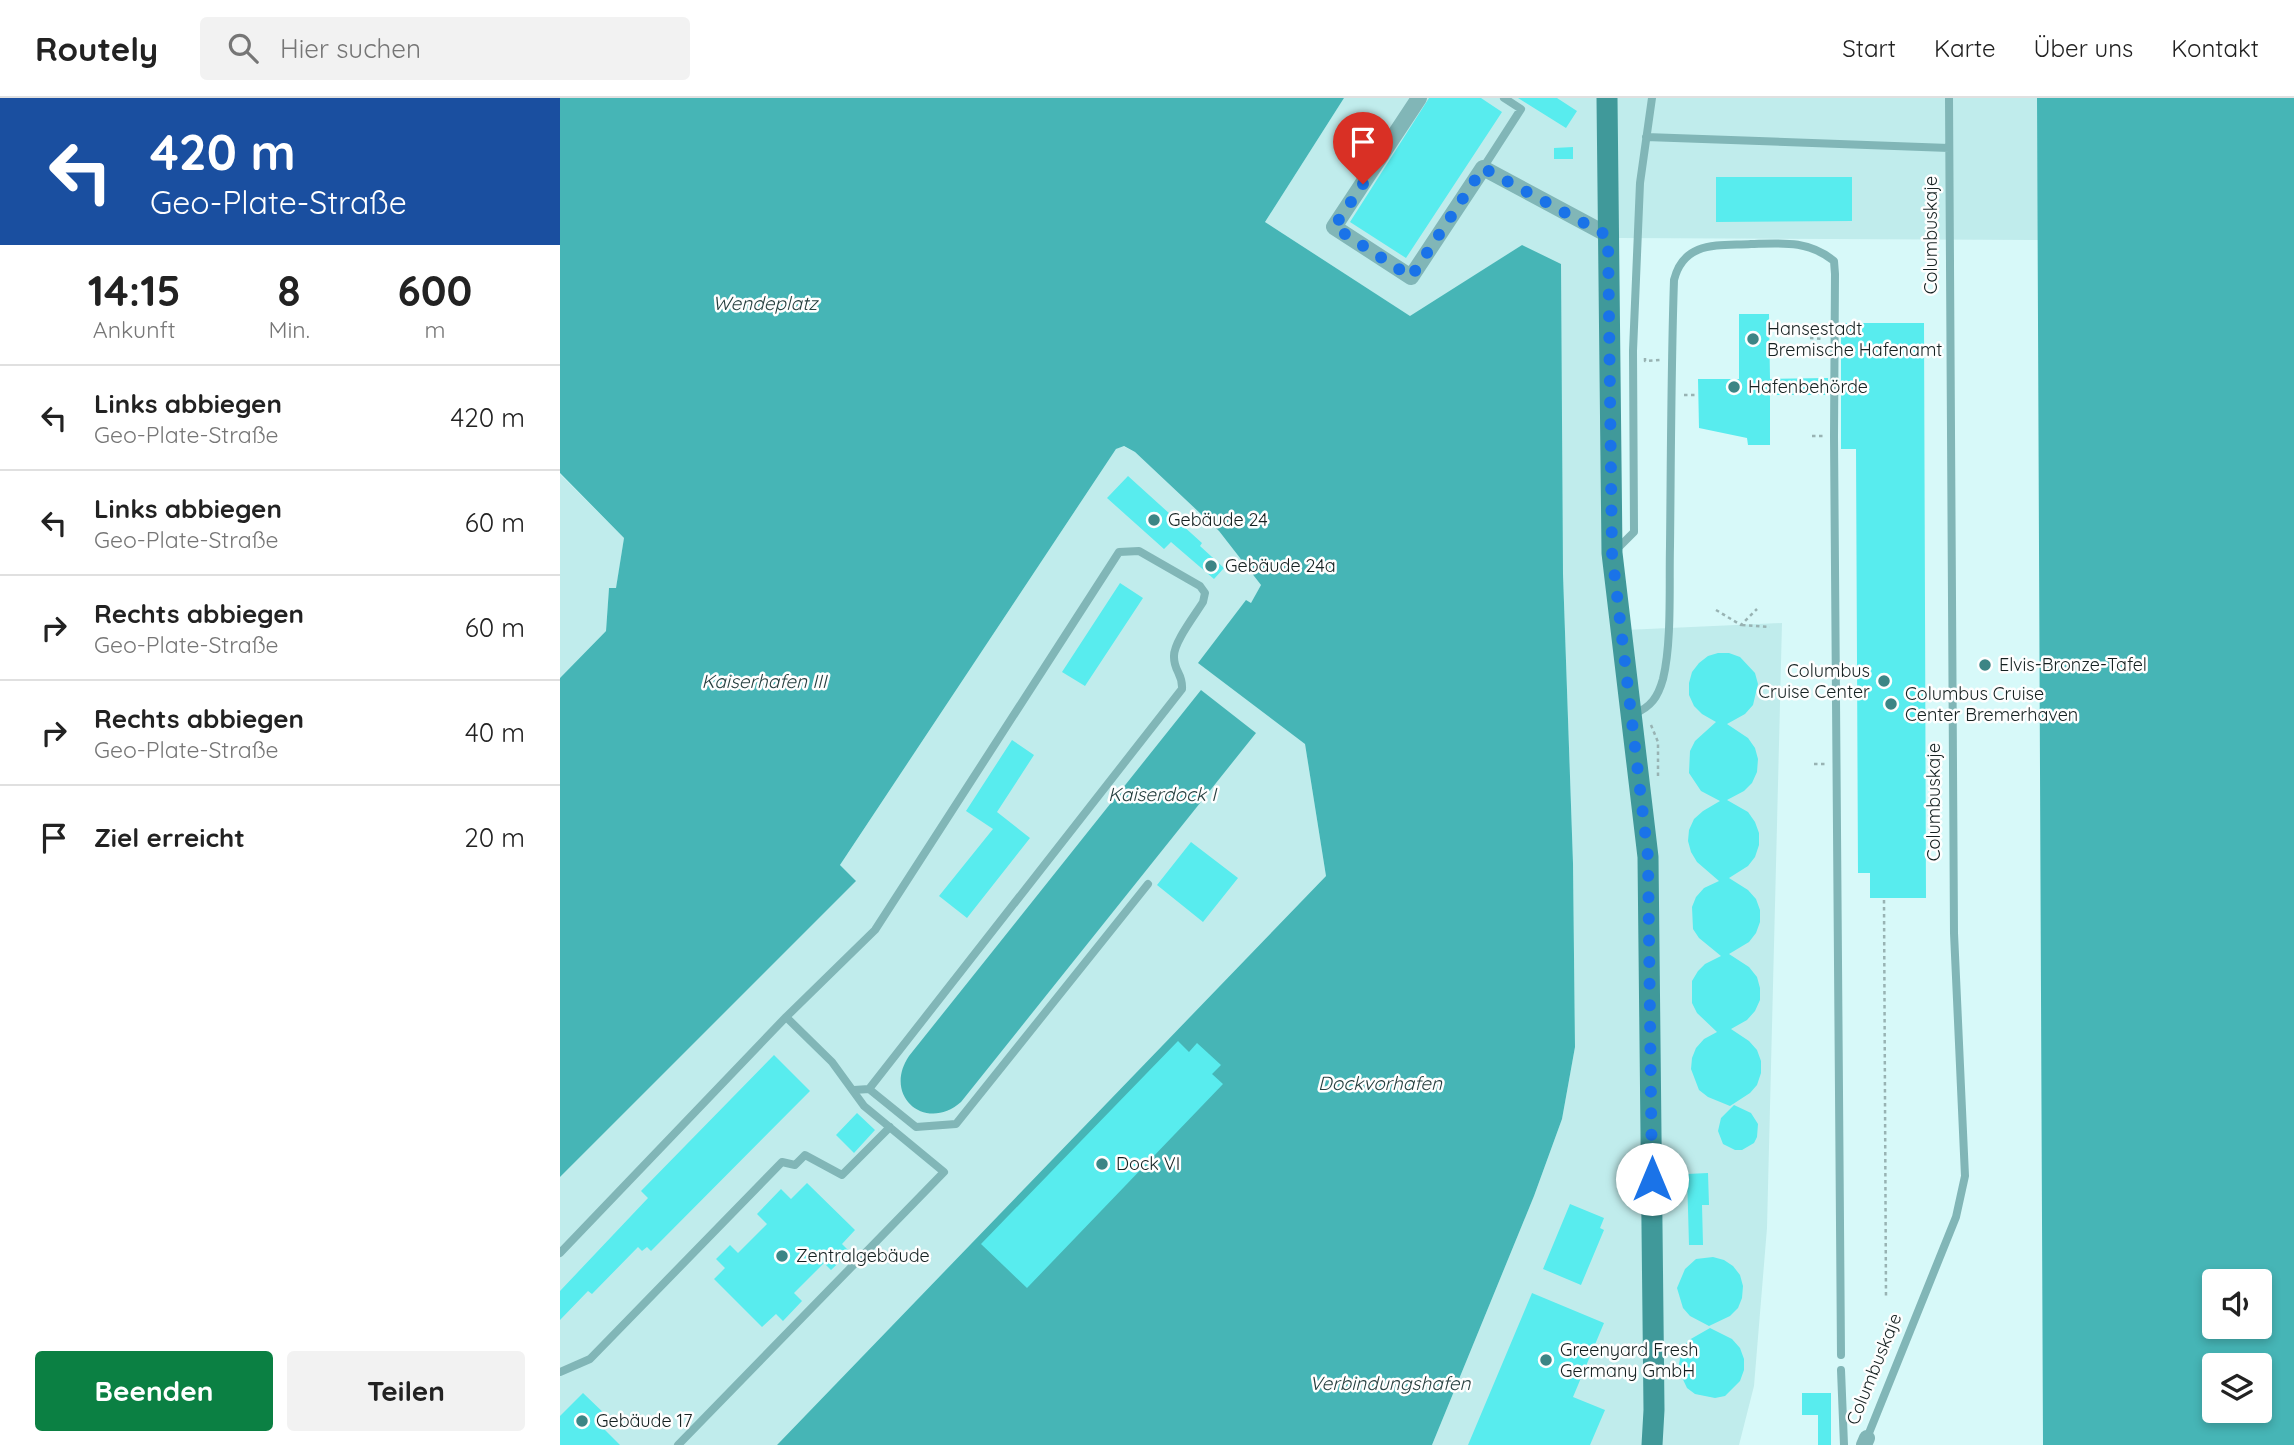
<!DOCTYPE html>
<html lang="de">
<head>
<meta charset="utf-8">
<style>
	:root { --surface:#fff; --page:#f2f2f2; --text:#222; --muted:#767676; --line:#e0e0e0; --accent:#0b8043 }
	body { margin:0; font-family:Quicksand,sans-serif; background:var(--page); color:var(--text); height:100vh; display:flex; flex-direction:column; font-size:26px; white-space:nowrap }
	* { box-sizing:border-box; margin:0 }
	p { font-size:23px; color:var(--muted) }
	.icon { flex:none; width:38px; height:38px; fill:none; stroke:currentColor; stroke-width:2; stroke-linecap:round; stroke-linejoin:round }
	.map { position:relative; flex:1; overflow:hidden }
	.drawer { display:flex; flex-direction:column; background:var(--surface); width:560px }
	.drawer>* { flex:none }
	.top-card { background:#1a4fa0; color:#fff; overflow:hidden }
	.buttons { position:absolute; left:1642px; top:1171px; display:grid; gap:14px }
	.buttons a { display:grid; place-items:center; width:70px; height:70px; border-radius:7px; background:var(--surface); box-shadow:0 4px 10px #0003; font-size:35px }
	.pin { position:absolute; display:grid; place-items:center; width:60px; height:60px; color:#fff; margin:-72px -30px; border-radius:50% 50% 50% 0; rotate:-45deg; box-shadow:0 0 7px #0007 }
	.pin .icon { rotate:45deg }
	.me { position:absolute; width:77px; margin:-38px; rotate:0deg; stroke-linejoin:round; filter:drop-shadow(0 0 5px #0008) }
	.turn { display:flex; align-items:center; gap:24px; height:147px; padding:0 35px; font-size:32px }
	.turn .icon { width:91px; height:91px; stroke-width:2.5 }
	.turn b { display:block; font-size:49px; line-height:60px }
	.eta { display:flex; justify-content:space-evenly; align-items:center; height:119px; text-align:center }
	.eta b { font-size:42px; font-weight:800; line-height:49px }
	.cta { display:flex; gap:14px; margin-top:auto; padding:14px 35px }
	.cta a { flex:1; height:80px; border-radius:7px; background:var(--accent); color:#fff; font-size:28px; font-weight:800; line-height:80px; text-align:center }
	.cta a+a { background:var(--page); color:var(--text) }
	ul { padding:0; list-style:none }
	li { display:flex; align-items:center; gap:21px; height:105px; padding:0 35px; border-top:2px solid var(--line) }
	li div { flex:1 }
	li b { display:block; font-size:26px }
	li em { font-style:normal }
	header { display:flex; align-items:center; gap:42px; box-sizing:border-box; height:98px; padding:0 35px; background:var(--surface); border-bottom:2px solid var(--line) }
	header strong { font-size:33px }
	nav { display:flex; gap:38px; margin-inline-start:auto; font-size:24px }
	.search { width:490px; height:63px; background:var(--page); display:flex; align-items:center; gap:18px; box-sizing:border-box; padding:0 24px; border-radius:7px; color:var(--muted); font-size:26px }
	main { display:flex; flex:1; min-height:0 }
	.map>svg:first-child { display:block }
	.built { fill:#c0ecec }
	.water { fill:#46b5b6; fill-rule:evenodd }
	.building { fill:#58ecee }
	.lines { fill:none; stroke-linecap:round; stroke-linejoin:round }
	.path { stroke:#98b3b3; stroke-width:2.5; stroke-dasharray:3.5 3.5; stroke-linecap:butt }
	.lane { stroke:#81b6b7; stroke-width:8 }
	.street { stroke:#81b6b7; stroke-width:16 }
	.secondary { stroke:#40999a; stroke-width:21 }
	.route { stroke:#1a73e8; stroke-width:12; stroke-dasharray:0 21.6 }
	.poi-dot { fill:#3c8585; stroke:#fefefe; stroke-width:2.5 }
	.labels { text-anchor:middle; stroke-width:5; stroke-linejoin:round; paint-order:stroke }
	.street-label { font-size:18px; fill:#152121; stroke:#fefefe }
	.poi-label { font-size:18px; fill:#152121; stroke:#fefefe; text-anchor:start }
	.water-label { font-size:19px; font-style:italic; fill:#263f3f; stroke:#fefefe }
</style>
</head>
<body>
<header>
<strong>Routely</strong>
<div class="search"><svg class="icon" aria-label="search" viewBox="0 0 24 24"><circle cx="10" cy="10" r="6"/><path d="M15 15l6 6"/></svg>Hier suchen</div>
<nav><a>Start</a><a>Karte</a><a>Über uns</a><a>Kontakt</a></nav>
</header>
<main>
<section class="drawer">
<div class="top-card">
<div class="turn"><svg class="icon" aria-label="left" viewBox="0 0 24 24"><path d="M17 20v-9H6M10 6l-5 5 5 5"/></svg><div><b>420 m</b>Geo-Plate-Straße</div></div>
</div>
<div class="eta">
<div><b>14:15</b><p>Ankunft</p></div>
<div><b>8</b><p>Min.</p></div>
<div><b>600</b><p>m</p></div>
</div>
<ul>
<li><svg class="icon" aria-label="left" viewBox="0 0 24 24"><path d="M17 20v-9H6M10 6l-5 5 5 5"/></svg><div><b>Links abbiegen</b><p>Geo-Plate-Straße</p></div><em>420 m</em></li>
<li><svg class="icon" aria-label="left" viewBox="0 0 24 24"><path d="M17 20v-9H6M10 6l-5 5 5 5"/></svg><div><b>Links abbiegen</b><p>Geo-Plate-Straße</p></div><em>60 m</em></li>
<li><svg class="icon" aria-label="right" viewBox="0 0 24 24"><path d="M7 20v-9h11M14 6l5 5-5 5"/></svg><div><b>Rechts abbiegen</b><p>Geo-Plate-Straße</p></div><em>60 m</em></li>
<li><svg class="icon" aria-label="right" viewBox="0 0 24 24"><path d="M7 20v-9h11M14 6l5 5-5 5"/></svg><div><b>Rechts abbiegen</b><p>Geo-Plate-Straße</p></div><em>40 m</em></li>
<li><svg class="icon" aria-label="arrive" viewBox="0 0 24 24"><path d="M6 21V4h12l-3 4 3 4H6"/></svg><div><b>Ziel erreicht</b></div><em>20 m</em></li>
</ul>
<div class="cta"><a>Beenden</a><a>Teilen</a></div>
</section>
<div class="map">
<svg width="1734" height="1347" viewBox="0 0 1734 1347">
	<rect width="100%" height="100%" fill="#d7f9f9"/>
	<path class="built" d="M784 0H1477L1479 142 1058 140 1054 332 1065 532 1222 525 1207 1130 1194 1288 1179 1347H872L974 1098 1002 1021 1015 949 1013 765 1003 476 962 147 851 219 705 124Z
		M563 348 575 354 659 433 701 487 691 506 686 502 745 646 766 778 217 1347H0V1079L295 782 280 767 556 351Z
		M0 376 64 440 56 491 49 490 46 533 0 580Z"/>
	<path class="water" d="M0 0H784L705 124 850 218 962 147 1001 166 1003 476 1013 765 1015 949 1002 1021 974 1098 872 1347H217L766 778 745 646 638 565 686 502 691 505 701 487 659 433 575 354 564 348 556 351 280 767 296 783 0 1079V580L46 533 49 490H56L64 440 0 375Z
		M1477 0H1734V1347H1483ZM1654 1183H1699V1228H1654ZM1654 1267H1699V1312H1654Z
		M641 592 696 635 401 1004C366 1035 322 998 349 958Z"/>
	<path class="building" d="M869 0H921L942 14 846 160 790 124Z
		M958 0H997L1017 13 1006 30Z
		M1013 49V61H994V50Z
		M1156 79H1292V123L1156 124Z
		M1179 216H1209L1210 281 1268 280V297H1210V347H1188L1187 340 1139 330 1138 281H1179Z
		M1281 225H1364L1366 800H1310V775H1298L1296 351H1281Z
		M568 378 642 445 640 448 664 470 654 481 611 444 604 451 547 400Z
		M560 485 583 500 525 588 502 574Z
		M1158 555H1169L1180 559 1195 575 1198 586 1193 607 1185 616 1167 626 1188 640 1195 650 1198 661 1197 674 1192 685 1184 693 1167 702 1188 714 1195 724 1199 735V747L1195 759 1188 768 1169 780 1188 792 1196 801 1200 812V824L1196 835 1189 844 1169 856 1189 869 1197 879 1200 890V902L1195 913 1187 922 1171 931 1189 943 1197 952 1201 963V975L1197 987 1190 995 1170 1008 1148 999 1139 992 1131 971 1132 960 1136 950 1144 941 1157 934 1137 915 1132 905V883L1138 873 1145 866 1161 858 1139 840 1133 831 1132 809 1136 799 1144 790 1159 783 1137 764 1131 754 1128 743 1129 732 1134 721 1143 713 1160 703 1141 693 1129 675 1130 653 1135 643 1156 624 1142 616 1134 608 1129 597V585L1132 574 1139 565 1148 558Z
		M452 642 474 657 437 714 470 740 407 820 379 798 433 731 406 713Z
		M631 744 678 780 643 824 597 787Z
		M618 943 629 954 637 945 661 967 652 976 663 986 467 1190 421 1146Z
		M214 957 250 993 91 1153 87 1149 82 1153 78 1149 32 1196 28 1193 0 1222V1193L88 1100 81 1093Z
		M1174 1007 1191 1015 1198 1026 1197 1039 1194 1045 1182 1052H1175L1163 1046 1158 1033 1161 1020Z
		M297 1015 315 1032 294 1055 276 1037Z
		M1148 1075 1149 1107H1142L1143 1147H1129L1127 1076Z
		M247 1085 295 1132 282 1146 290 1154 271 1172 264 1165 234 1195 242 1203 223 1223 216 1216 202 1229 154 1181 165 1170 156 1161 170 1147 178 1155 207 1126 197 1116 221 1091 231 1101Z
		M1010 1106 1044 1120 1040 1130 1044 1132 1021 1187 983 1171Z
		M1153 1159 1164 1162 1173 1168 1180 1177 1183 1188 1182 1200 1178 1210 1170 1218 1149 1228 1130 1218 1123 1210 1117 1190 1125 1171 1136 1161Z
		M972 1195 1044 1225 1013 1299 1045 1312 1030 1347H908Z
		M1150 1230 1172 1241 1180 1250 1184 1261V1272L1180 1283 1165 1298 1155 1300 1135 1296 1127 1290 1118 1271 1122 1251 1129 1242Z
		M23 1295 48 1319 40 1327 60 1347H0V1318Z
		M1242 1295H1271V1347H1258V1317H1242Z"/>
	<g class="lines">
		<path class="path" d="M1250 240 1264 241
			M1085 260V263L1101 262
			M1124 297H1135
			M1252 338H1263
			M1156 512 1181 527 1197 511
			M1182 527 1210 529
			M1091 627 1098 644V678
			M1254 666H1265
			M1324 802 1326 1201"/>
		<path class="lane" d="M1086 39 1389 50
			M923 70 961 11 944 0
			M1055 453 1074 434 1073 253 1080 85 1092 0
			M1074 616C1091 609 1098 599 1103 581 1112 544 1109 487 1110 448 1111 359 1111 270 1114 182 1124 142 1159 148 1191 146 1222 145 1248 142 1274 163L1275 176 1274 338 1281 1257
			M309 991 356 1029 396 1026 588 786
			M0 1155 226 919 315 832 559 454 579 453 640 488 645 495 643 504C635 517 613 545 614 559 614 574 623 575 622 591L309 991 294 992
			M1281 1272 1284 1347
			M0 1274 30 1261 222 1064 235 1067 245 1057 282 1077 330 1029
			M1307 1340 1396 1119 1405 1078 1394 835 1389 0
			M118 1347 384 1074 304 1008 272 964 226 919"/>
		<path class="street" d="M859 0 774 129 851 179 923 70 1048 137
			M1304 1347 1307 1340"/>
		<path class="secondary" d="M1047 0 1052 455 1088 759 1094 1312 1092 1347"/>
	</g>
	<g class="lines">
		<path class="route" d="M803 86 774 129 851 179 923 70 1048 138 1052 455 1088 759 1092 1081"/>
	</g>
	<g class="poi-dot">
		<circle cx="1193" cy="241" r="7"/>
		<circle cx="1174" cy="289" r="7"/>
		<circle cx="594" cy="422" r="7"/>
		<circle cx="651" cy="468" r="7"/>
		<circle cx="1425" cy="567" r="7"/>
		<circle cx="1324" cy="583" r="7"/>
		<circle cx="1331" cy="606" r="7"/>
		<circle cx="542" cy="1066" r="7"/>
		<circle cx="222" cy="1158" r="7"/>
		<circle cx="986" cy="1262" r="7"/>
		<circle cx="22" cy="1323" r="7"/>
	</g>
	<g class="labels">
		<g class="street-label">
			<text transform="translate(1371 137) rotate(-90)" y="6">Columbuskaje</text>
			<text transform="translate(1374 704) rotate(-90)" y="6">Columbuskaje</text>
			<text transform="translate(1314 1271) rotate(-68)" y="6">Columbuskaje</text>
		</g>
		<g class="poi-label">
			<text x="1207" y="237">Hansestadt<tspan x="1207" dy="21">Bremische Hafenamt</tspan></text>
			<text x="1188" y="295">Hafenbehörde</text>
			<text x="608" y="428">Gebäude 24</text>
			<text x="665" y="474">Gebäude 24a</text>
			<text x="1439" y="573">Elvis-Bronze-Tafel</text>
			<text x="1310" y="579" text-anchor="end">Columbus<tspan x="1310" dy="21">Cruise Center</tspan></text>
			<text x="1345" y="602">Columbus Cruise<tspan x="1345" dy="21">Center Bremerhaven</tspan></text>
			<text x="556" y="1072">Dock VI</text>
			<text x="236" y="1164">Zentralgebäude</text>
			<text x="1000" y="1258">Greenyard Fresh<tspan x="1000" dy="21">Germany GmbH</tspan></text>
			<text x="36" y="1329">Gebäude 17</text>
		</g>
		<g class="water-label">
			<text x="205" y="212">Wendeplatz</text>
			<text x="204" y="590">Kaiserhafen III</text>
			<text x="602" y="703">Kaiserdock I</text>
			<text x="820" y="992">Dockvorhafen</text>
			<text x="830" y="1292">Verbindungshafen</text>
		</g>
	</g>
</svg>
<div class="buttons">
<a><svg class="icon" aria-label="sound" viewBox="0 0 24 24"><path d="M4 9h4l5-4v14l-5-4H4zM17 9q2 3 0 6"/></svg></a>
<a><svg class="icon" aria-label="layers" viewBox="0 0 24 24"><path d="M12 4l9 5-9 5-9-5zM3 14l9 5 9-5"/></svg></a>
</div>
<div class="pin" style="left:803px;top:86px;background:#d93025"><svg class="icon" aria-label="arrive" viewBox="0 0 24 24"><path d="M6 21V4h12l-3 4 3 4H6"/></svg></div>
<svg class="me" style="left:1092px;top:1081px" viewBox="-20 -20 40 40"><circle r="19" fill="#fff"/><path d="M0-13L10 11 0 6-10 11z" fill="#1a73e8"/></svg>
</div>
</main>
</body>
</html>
